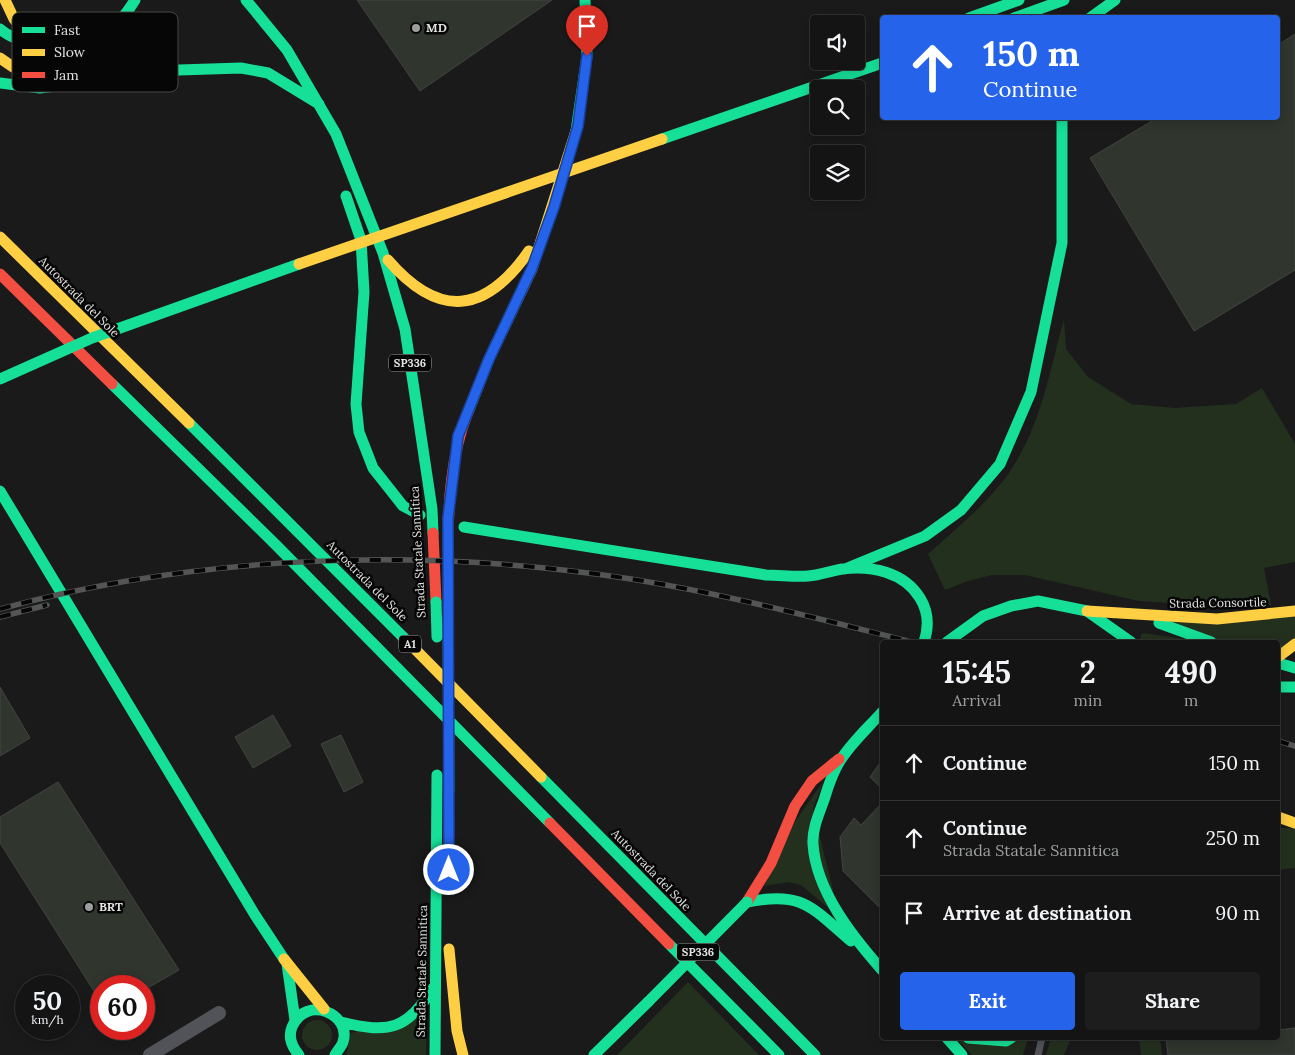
<!DOCTYPE html>
<html lang="en">
<head>
<meta charset="utf-8">
<style>
	:root { --surface:#131413; --page:#1c1d1c; --text:#f1f3f6; --muted:#9d9ea0; --line:#323333; --accent:#2563eb }
	body { margin:0; font-family:Lora,serif; background:var(--page); color:var(--text); height:100vh; display:flex; flex-direction:column; font-size:19px; white-space:nowrap }
	* { box-sizing:border-box; margin:0 }
	p { font-size:16px; color:var(--muted) }
	.icon { flex:none; width:28px; height:28px; fill:none; stroke:currentColor; stroke-width:2; stroke-linecap:round; stroke-linejoin:round }
	.map { position:relative; flex:1; overflow:hidden }
	.details { position:absolute; left:880px; top:640px; width:400px; height:400px; display:flex; flex-direction:column; background:var(--surface); border-radius:5px; box-shadow:0 2px 12px #0003,0 0 0 1px var(--line) }
	.details>* { flex:none }
	.banner { position:absolute; left:880px; top:15px; width:400px; height:105px; border-radius:5px; box-shadow:0 2px 12px #0003,0 0 0 1px var(--line); background:#2563eb; color:#fff; overflow:hidden }
	.controls { position:absolute; left:810px; top:15px; display:grid; gap:10px }
	.controls a { display:grid; place-items:center; width:55px; height:55px; border-radius:5px; background:var(--surface); box-shadow:0 2px 12px #0003,0 0 0 1px var(--line); font-size:25px }
	.speed { position:absolute; left:15px; top:975px; display:flex; gap:10px; font-size:25px; font-weight:700; text-align:center }
	.speed>* { display:grid; place-content:center; width:65px; height:65px; border-radius:50%; background:var(--surface); box-shadow:0 2px 12px #0003,0 0 0 1px var(--line); line-height:1 }
	.speed small { font-size:12px; font-weight:400 }
	.speed .limit { border:8px solid #d22; background:#fff; color:#111 }
	.pin { position:absolute; display:grid; place-items:center; width:42px; height:42px; color:#fff; margin:-51px -21px; border-radius:50% 50% 50% 0; rotate:-45deg; box-shadow:0 0 5px #0007 }
	.pin .icon { rotate:45deg }
	.me { position:absolute; width:55px; margin:-28px; rotate:0deg; stroke-linejoin:round; filter:drop-shadow(0 0 4px #0008) }
	.turn { display:flex; align-items:center; gap:18px; height:105px; padding:0 20px; font-size:22px }
	.turn .icon { width:65px; height:65px; stroke-width:2.5 }
	.turn b { display:block; font-size:35px; line-height:42px }
	.eta { display:flex; justify-content:space-evenly; align-items:center; height:85px; text-align:center }
	.eta b { font-size:30px; font-weight:800; line-height:35px }
	.primary-button { display:flex; gap:10px; margin-top:auto; padding:10px 20px }
	.primary-button a { flex:1; height:58px; border-radius:5px; background:var(--accent); color:#fff; font-size:20px; font-weight:800; line-height:58px; text-align:center }
	.primary-button a+a { background:var(--page); color:var(--text) }
	ul { padding:0; list-style:none }
	li { display:flex; align-items:center; gap:15px; height:75px; padding:0 20px; border-top:1px solid var(--line) }
	li div { flex:1 }
	li b { display:block; font-size:19px }
	li em { font-style:normal }
	.map>svg:first-child { display:block }
	.grass { fill:#24301e }
	.building { fill:#30352e; stroke:#434442 }
	.lines { fill:none; stroke-linecap:round; stroke-linejoin:round }
	.lane { stroke:#515358; stroke-width:7 }
	.street { stroke:#515358; stroke-width:14 }
	.fast { stroke:#16e098; stroke-width:11 }
	.slow { stroke:#ffcf43; stroke-width:11 }
	.jam { stroke:#f24e42; stroke-width:11 }
	.rail-casing { stroke:#545555; stroke-width:5.5 }
	.rail { stroke:#050605; stroke-width:4; stroke-dasharray:11; stroke-linecap:butt }
	.fast-bridge { stroke:#16e098; stroke-width:11 }
	.slow-bridge { stroke:#ffcf43; stroke-width:11 }
	.route-casing { stroke:#184099; stroke-width:12 }
	.route { stroke:#2563eb; stroke-width:9 }
	.poi-dot { fill:#9c9d9c; stroke:#050605; stroke-width:2 }
	.labels { text-anchor:middle; stroke-width:5; stroke-linejoin:round; paint-order:stroke }
	.shield { fill:#050605; stroke:#a0a1a0; stroke-width:1 }
	.shield-label { font-size:11px; font-weight:bold; fill:#e3e4e2 }
	.poi-label { font-size:12px; font-weight:bold; fill:#e3e4e2; stroke:#050605; text-anchor:start }
	.street-label { font-size:12px; fill:#e3e4e2; stroke:#050605 }
	.key { fill:#050605; stroke:#484947; stroke-width:1 }
	.key-label { font-size:14px; fill:#e3e4e2 }
</style>
</head>
<body>
<div class="map">
<svg width="1295" height="1055" viewBox="0 0 1295 1055">
	<rect width="100%" height="100%" fill="#191a19"/>
	<path class="grass" d="M1064 319 1066 349 1088 377 1131 404 1175 408 1236 404 1262 388 1295 444V562L1264 568 1271 605 1233 607 1139 601 1025 575H992L968 581 945 590 928 554C960 525 995 498 1017 460 1042 418 1051 366 1064 319Z
		M1295 616V640L1278 653V642H1216L1173 622Z
		M1142 633 1180 638 1192 642H1142L1140 638Z
		M823 782 813 809 840 918 801 885 789 882 764 886 796 820Z
		M1278 828H1295V868L1278 870Z
		M688 982 759 1055H617Z
		M427 1011 426 1055H346L351 1033Z
		M302 1035a15 15 0 1 1 30 0a15 15 0 1 1-30 0Z
		M956 1038H1028L1023 1055H972Z
		M1051 1038H1071L1064 1055H1046Z
		M1139 1038H1160L1162 1055H1141Z"/>
	<path class="building" d="M357 0H552L420 91Z
		M1295 34V270L1194 331 1090 158 1157 118H1278V45Z
		M0 687 30 738 0 756Z
		M273 715 291 746 253 768 235 737Z
		M341 735 363 782 344 792 321 744Z
		M882 760V789L870 777Z
		M58 782 179 970 144 990V986H101V1002L0 843V817Z
		M882 803V910L843 871 840 837 854 818 861 825Z
		M1295 1028V1055H1168L1166 1038H1278V1030Z"/>
	<g class="lines">
		<path class="lane" d="M1038 1055 1042 1038"/>
		<path class="street" d="M150 1055 219 1013"/>
		<path class="fast" d="M246 0 287 50 336 134 383 253 405 329 432 509 433 533
			M969 18 1019 0
			M1014 18 1064 0
			M1090 18 1115 0
			M0 29C9 37 20 40 31 43 81 57 108 43 135 0
			M0 83 40 88 179 70 241 68 268 73 319 104
			M576 131 587 56 585 0
			M662 139 882 63
			M346 196 361 240 364 292 356 404 359 432 373 468 403 506 420 515
			M112 384 276 545 550 823
			M189 423 409 643
			M0 491 255 915 284 959
			M464 527 766 575C780 575 794 577 808 576 820 575 831 571 842 569 871 565 904 572 920 598 928 611 929 627 924 642
			M845 569 925 536 961 510 1000 464 1031 392 1062 243V118
			M1159 623 1211 642
			M947 642 983 616 1011 606 1038 601 1087 611 1131 642
			M1278 663 1295 668
			M1278 687H1295
			M882 712C868 728 851 743 840 761 832 773 828 787 824 800 819 814 812 829 813 844 816 891 852 936 882 970
			M541 777 815 1055
			M747 902C803 891 811 907 851 941
			M669 944 779 1055
			M287 964 295 1020
			M341 1022C390 1034 406 1030 434 987
			M947 1038 962 1055
			M968 1038 1006 1041 1011 1038
			M299 1055C292 1047 288 1037 292 1027 306 994 352 1014 343 1042 342 1046 337 1051 335 1055
			M435 1055 437 775
			M594 1055 648 1002"/>
		<path class="slow" d="M5 0 14 19 35 44
			M0 58 13 67 43 76
			M0 237 189 423
			M388 260C439 319 485 314 529 251
			M468 412 489 359 532 269 576 131
			M1087 611 1217 619 1295 611
			M409 643 541 777
			M1278 657 1295 644
			M1278 817 1295 823
			M449 949 457 1031 463 1055
			M284 959 324 1009"/>
		<path class="jam" d="M0 274 112 384
			M433 533 436 602
			M448 550C448 504 451 454 468 412
			M550 823 669 944
			M747 902 771 863 795 806 812 781 839 759"/>
		<defs>
			<path id="rail" d="M0 609C202 554 425 547 631 579 726 594 819 619 912 642
				M0 617 47 605
				M1278 741 1295 746"/>
		</defs>
		<use href="#rail" class="rail-casing"/>
		<use href="#rail" class="rail"/>
		<path class="fast-bridge" d="M0 379 92 338 299 264
			M436 602 437 637
			M448 617 449 791
			M648 1002 747 902"/>
		<path class="slow-bridge" d="M299 264 662 139"/>
	</g>
	<g class="lines">
		<defs>
			<path id="route" d="M449 870 448 518 458 436 489 359 532 268 554 207 578 126 587 56"/>
		</defs>
		<use href="#route" class="route-casing"/>
		<use href="#route" class="route"/>
	</g>
	<g class="poi-dot">
		<circle cx="416" cy="28" r="5"/>
		<circle cx="89" cy="907" r="5"/>
	</g>
	<g class="labels">
		<g class="shield">
			<rect x="389" y="354.5" width="42" height="17" rx="4"/>
			<rect x="399" y="635.5" width="22" height="17" rx="4"/>
			<rect x="677" y="943.5" width="42" height="17" rx="4"/>
		</g>
		<g class="shield-label">
			<text x="410" y="367">SP336</text>
			<text x="410" y="648">A1</text>
			<text x="698" y="956">SP336</text>
		</g>
		<g class="poi-label">
			<text x="426" y="32">MD</text>
			<text x="99" y="911">BRT</text>
		</g>
		<g class="street-label">
			<text transform="translate(79 297) rotate(45)" y="4">Autostrada del Sole</text>
			<text transform="translate(418 552) rotate(-93)" y="4">Strada Statale Sannitica</text>
			<text transform="translate(367 581) rotate(45)" y="4">Autostrada del Sole</text>
			<text transform="translate(1218 603) rotate(-1)" y="4">Strada Consortile</text>
			<text transform="translate(651 870) rotate(46)" y="4">Autostrada del Sole</text>
			<text transform="translate(422 971) rotate(-89)" y="4">Strada Statale Sannitica</text>
		</g>
	</g>
	<rect x="12" y="12" width="166" height="80" rx="8" class="key"/>
	<rect x="22" y="27" width="23" height="6" fill="#16e098"/>
	<rect x="22" y="49" width="23" height="7" fill="#ffcf43"/>
	<rect x="22" y="72" width="23" height="6" fill="#f24e42"/>
	<g class="key-label">
		<text x="54" y="35">Fast</text>
		<text x="54" y="57">Slow</text>
		<text x="54" y="80">Jam</text>
	</g>
</svg>
<div class="controls">
<a><svg class="icon" aria-label="sound" viewBox="0 0 24 24"><path d="M4 9h4l5-4v14l-5-4H4zM17 9q2 3 0 6"/></svg></a>
<a><svg class="icon" aria-label="search" viewBox="0 0 24 24"><circle cx="10" cy="10" r="6"/><path d="M15 15l6 6"/></svg></a>
<a><svg class="icon" aria-label="layers" viewBox="0 0 24 24"><path d="M12 4l9 5-9 5-9-5zM3 14l9 5 9-5"/></svg></a>
</div>
<div class="speed"><div>50<small>km/h</small></div><div class="limit">60</div></div>
<div class="pin" style="left:587px;top:56px;background:#d93025"><svg class="icon" aria-label="arrive" viewBox="0 0 24 24"><path d="M6 21V4h12l-3 4 3 4H6"/></svg></div>
<svg class="me" style="left:449px;top:870px" viewBox="-20 -20 40 40"><circle r="17" fill="#2563eb" stroke="#fff" stroke-width="3"/><path d="M0-11L8 9 0 5-8 9z" fill="#fff"/></svg>
<div class="banner">
<div class="turn"><svg class="icon" aria-label="ahead" viewBox="0 0 24 24"><path d="M12 20V5M6 11l6-6 6 6"/></svg><div><b>150 m</b>Continue</div></div>
</div>
<section class="details">
<div class="eta">
<div><b>15:45</b><p>Arrival</p></div>
<div><b>2</b><p>min</p></div>
<div><b>490</b><p>m</p></div>
</div>
<ul>
<li><svg class="icon" aria-label="ahead" viewBox="0 0 24 24"><path d="M12 20V5M6 11l6-6 6 6"/></svg><div><b>Continue</b></div><em>150 m</em></li>
<li><svg class="icon" aria-label="ahead" viewBox="0 0 24 24"><path d="M12 20V5M6 11l6-6 6 6"/></svg><div><b>Continue</b><p>Strada Statale Sannitica</p></div><em>250 m</em></li>
<li><svg class="icon" aria-label="arrive" viewBox="0 0 24 24"><path d="M6 21V4h12l-3 4 3 4H6"/></svg><div><b>Arrive at destination</b></div><em>90 m</em></li>
</ul>
<div class="primary-button"><a>Exit</a><a>Share</a></div>
</section>
</div>
</body>
</html>
